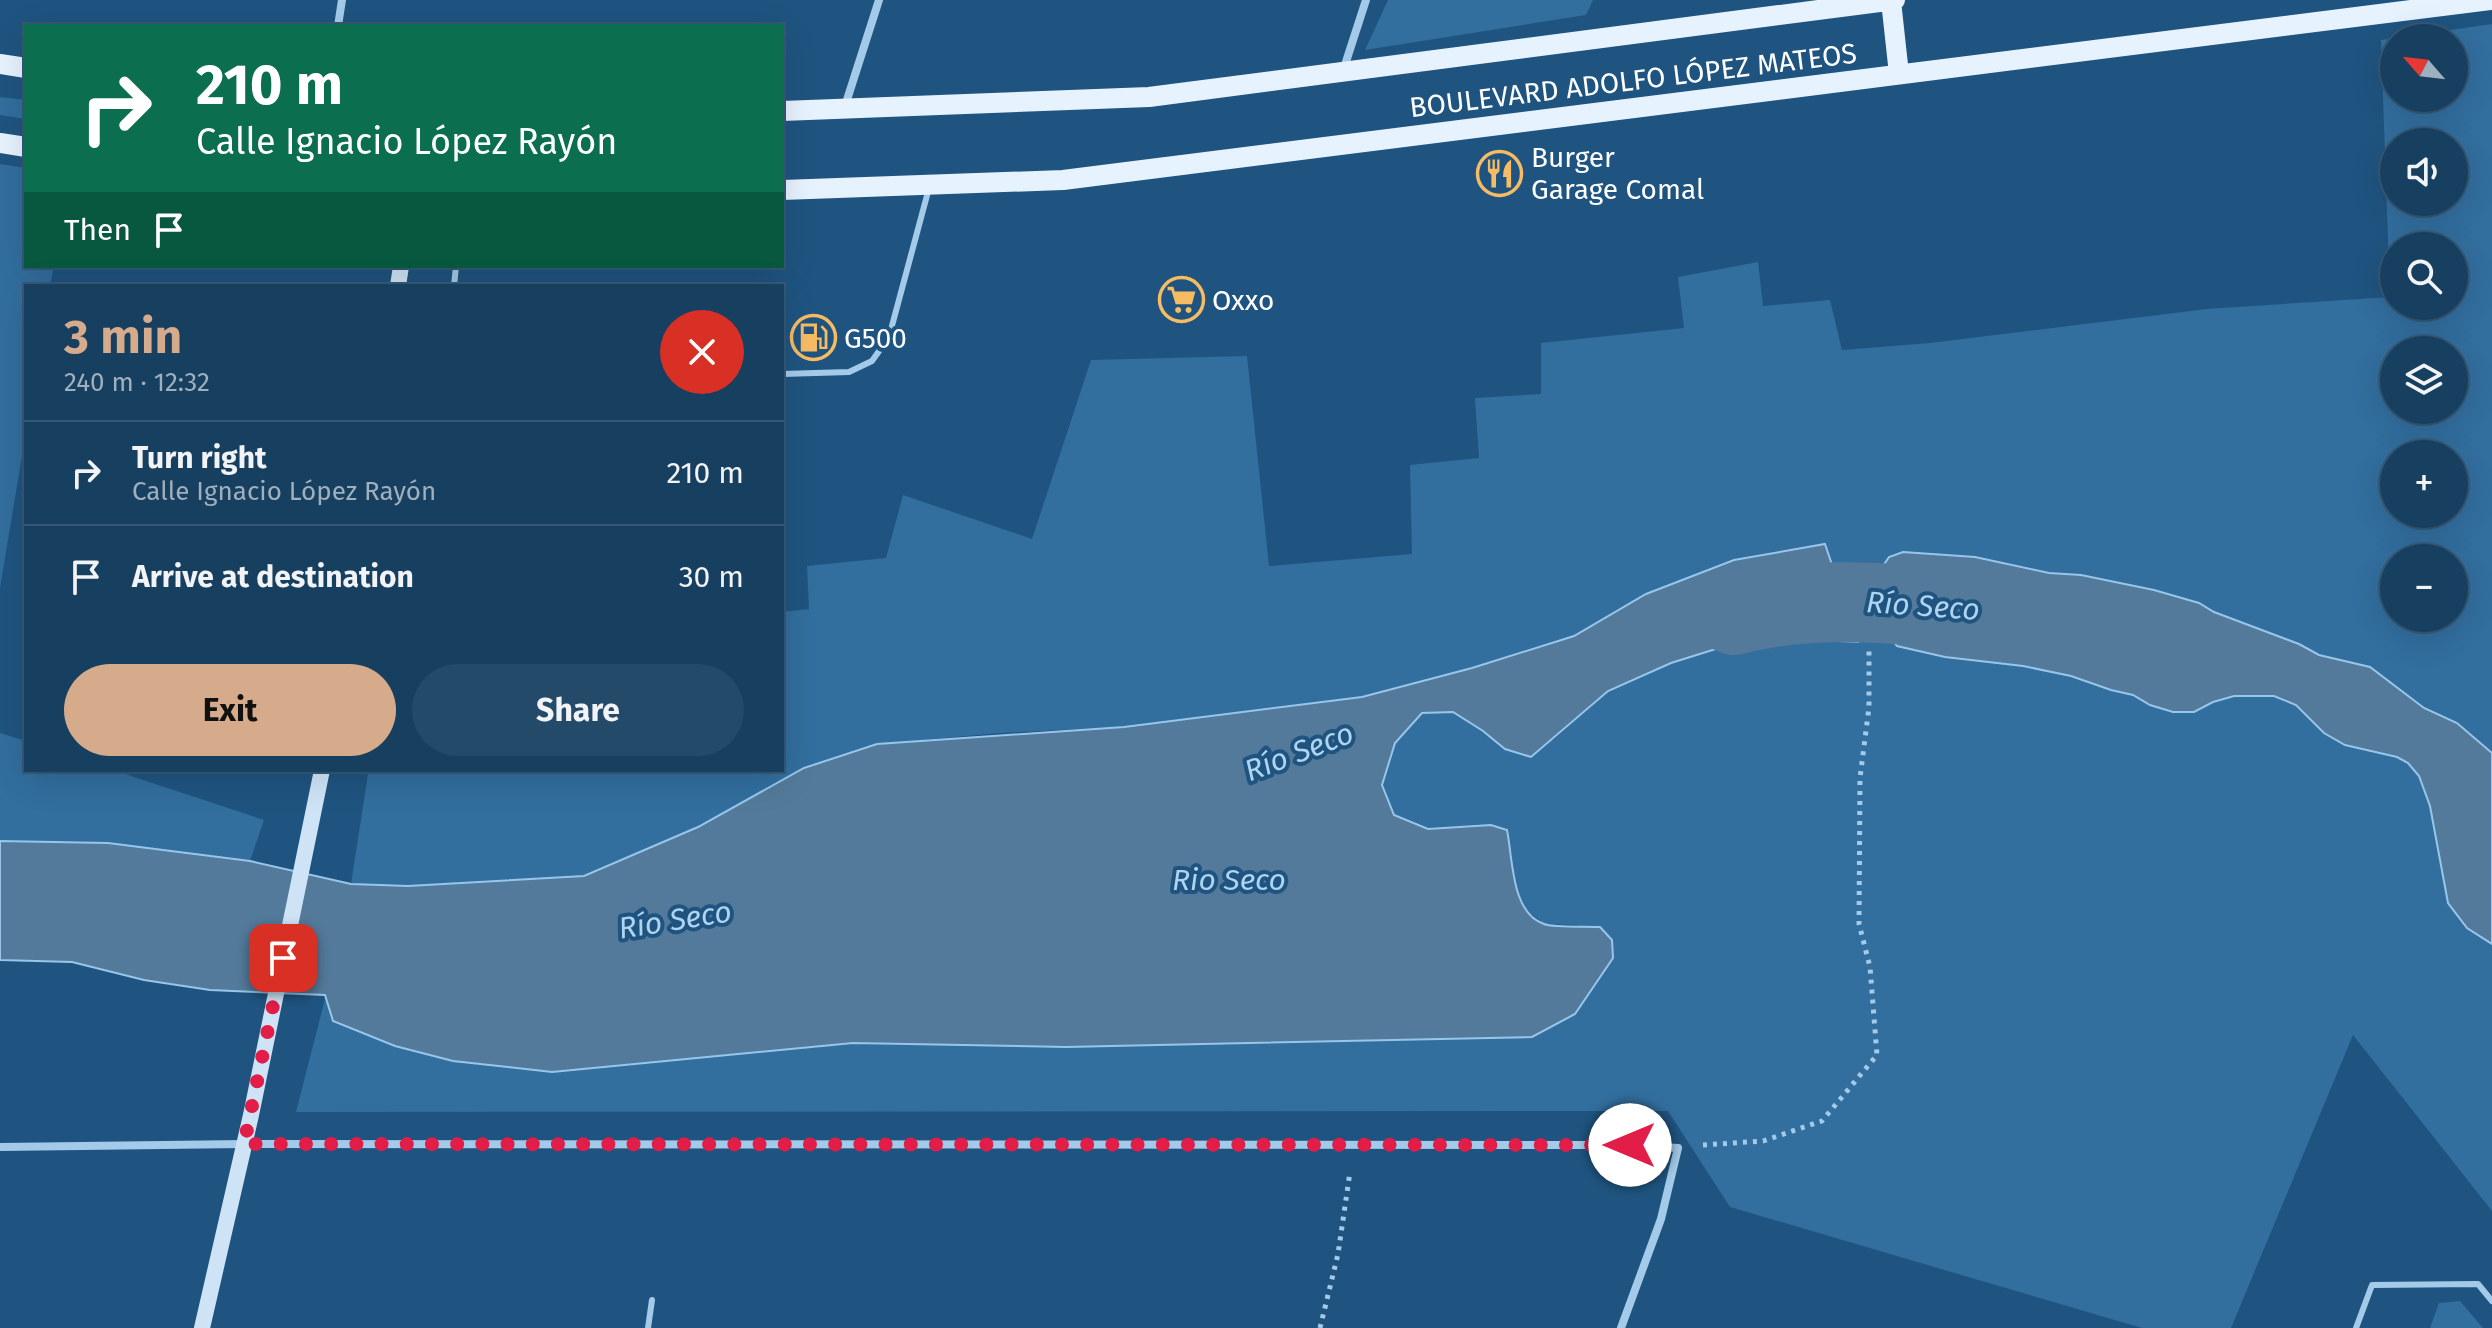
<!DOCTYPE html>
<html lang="en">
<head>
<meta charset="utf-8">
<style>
	:root { --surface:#173f60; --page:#244a69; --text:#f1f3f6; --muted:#9eafbd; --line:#365875; --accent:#d6ab8b }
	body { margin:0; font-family:"Fira Sans",sans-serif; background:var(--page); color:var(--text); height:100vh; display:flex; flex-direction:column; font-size:30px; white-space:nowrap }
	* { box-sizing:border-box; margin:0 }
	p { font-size:26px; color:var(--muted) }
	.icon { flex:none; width:44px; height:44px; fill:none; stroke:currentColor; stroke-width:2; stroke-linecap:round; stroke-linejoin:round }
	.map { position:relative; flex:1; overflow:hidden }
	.drawer { position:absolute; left:24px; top:284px; width:760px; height:488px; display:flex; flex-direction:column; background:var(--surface); border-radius:0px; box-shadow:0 8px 32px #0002,0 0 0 2px var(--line) }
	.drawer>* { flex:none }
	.top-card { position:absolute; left:24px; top:24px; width:760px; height:244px; border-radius:0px; box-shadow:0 8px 32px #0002,0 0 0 2px var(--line); background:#0b6e4f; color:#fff; overflow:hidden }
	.needle { width:52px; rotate:298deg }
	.fabs { position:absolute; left:2380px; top:24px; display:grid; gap:16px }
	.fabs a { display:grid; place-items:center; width:88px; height:88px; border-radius:50%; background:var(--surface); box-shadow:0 8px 32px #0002,0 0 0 2px var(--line); font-size:40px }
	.pin { position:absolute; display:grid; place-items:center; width:68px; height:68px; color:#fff; margin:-34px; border-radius:16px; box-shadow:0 4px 12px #0006 }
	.me { position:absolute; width:88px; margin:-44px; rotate:270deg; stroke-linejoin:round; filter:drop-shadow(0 0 6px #0008) }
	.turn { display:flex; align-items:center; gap:28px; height:168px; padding:0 40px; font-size:36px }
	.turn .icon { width:104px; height:104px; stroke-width:2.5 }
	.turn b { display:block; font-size:56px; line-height:68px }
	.then { display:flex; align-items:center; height:76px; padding:0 40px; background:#0003; gap:16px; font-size:30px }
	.round { display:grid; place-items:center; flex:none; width:84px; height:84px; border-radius:42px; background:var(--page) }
	.summary { display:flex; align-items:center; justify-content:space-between; height:136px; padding:0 40px }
	h1 { font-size:48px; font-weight:700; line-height:60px; color:var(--accent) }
	.action { display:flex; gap:16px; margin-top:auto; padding:16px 40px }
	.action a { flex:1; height:92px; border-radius:48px; background:var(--accent); color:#111; font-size:32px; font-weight:700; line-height:92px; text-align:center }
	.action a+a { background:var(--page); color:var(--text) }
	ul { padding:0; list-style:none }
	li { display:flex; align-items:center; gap:24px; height:104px; padding:0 40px; border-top:2px solid var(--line) }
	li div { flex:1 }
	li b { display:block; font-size:30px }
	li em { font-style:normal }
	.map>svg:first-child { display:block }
	.green { fill:#326e9e; fill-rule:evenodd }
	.water { fill:#537a9a; stroke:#97c6ea; stroke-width:2 }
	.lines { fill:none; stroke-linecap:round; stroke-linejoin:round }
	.river { stroke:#537a9a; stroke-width:80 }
	.path { stroke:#a3cae8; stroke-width:5; stroke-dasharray:4 6; stroke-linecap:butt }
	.lane { stroke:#a3cae8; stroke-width:6 }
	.street { stroke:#a3cae8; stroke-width:8 }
	.secondary { stroke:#cee4f6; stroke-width:16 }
	.primary { stroke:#e6f2fe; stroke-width:20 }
	.route { stroke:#e11d48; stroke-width:14; stroke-dasharray:0 25.2 }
	.labels { text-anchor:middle; stroke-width:8; stroke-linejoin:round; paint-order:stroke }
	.street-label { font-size:28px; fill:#fff; stroke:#1f5480 }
	.poi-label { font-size:28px; fill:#fff; stroke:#1f5480; text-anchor:start }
	.water-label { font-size:30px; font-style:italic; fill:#afd4f0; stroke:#1f5480 }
</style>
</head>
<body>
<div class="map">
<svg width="2492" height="1328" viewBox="0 0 2492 1328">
	<rect width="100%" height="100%" fill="#1f5480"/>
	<path class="green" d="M1388 0H1593L1586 15 1365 50Z
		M2492 24V1211L2353 1035 2231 1328H2142L1730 1207 1668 1111 296 1112 326 995 552 1072 853 1043 1532 1037 1575 1013 1578 925 1544 924 1525 909 1514 884 1511 850 1491 825 1428 829 1394 815 1382 786 1395 743 1422 713 1453 712 1484 731 1505 749 1553 740 1608 691 1671 663 1754 637 1857 642 1825 544 1646 594 1574 636 1472 668 1362 698 1124 727 1000 733 877 744 804 768 698 827 584 876 408 886 351 884 368 774 442 770H782V612L809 609 807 566 886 558 903 495 1032 539 1091 360 1247 356 1269 566 1412 554 1410 465 1479 458 1475 398 1541 394V343L1684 328 1678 277 1758 262 1763 306 1830 300 1842 350 1930 343 2207 309 2390 297 2381 40 2394 38V98H2454V38H2395ZM2394 142H2454V202H2394ZM2394 246H2454V306H2394ZM2394 350H2454V410H2394ZM2394 454H2454V514H2394ZM2394 558H2454V618H2394Z
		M0 97 26 100V119L0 115Z
		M0 164 26 168V266H54L50 286H26V432L0 588Z
		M0 733 26 741V770H113L264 820 250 861 108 843 0 841Z
		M2460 1301 2483 1328H2430L2439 1303Z"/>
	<path class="water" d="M1825 544 1858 642 1754 637 1671 663 1608 691 1531 757 1505 749 1483 731 1453 712 1422 713 1395 743 1382 785 1394 815 1428 829 1491 825 1507 830C1513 859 1511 913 1544 924 1554 928 1588 926 1600 927L1612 940 1613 958 1575 1014 1532 1037 1066 1047 853 1043 552 1072 453 1061 395 1046 333 1021 325 995 210 990 144 980 72 962 0 960V841L108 843 250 861 351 884 408 886 584 876 698 827 804 768 877 744 1124 727 1362 697 1472 668 1574 636 1646 594 1734 560Z
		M1903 552 1975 557 2049 573 2081 575 2154 590 2199 603 2214 612 2299 644 2319 655 2370 667 2424 708 2457 723 2492 753V944L2467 928 2448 903 2430 806 2419 776 2408 763 2397 757 2345 745 2324 733 2296 705 2274 696H2234L2213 702 2194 712H2173L2150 705 2133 695 2111 690 2071 676 2023 666 1945 657 1897 646 1889 635 1881 578 1883 566 1889 557Z"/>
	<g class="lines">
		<path class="river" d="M1734 615C1819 592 1910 606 1996 611"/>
		<path class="path" d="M1703 1145 1763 1141 1822 1121 1877 1055 1870 967 1859 924 1860 778 1869 707V651
			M1320 1328 1338 1254 1350 1172"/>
		<path class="lane" d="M454 286 456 266
			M782 374 849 372 872 361 889 337 929 188
			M648 1328 652 1300
			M2356 1328 2372 1285 2478 1284 2492 1301"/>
		<path class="street" d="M338 26 342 0
			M1343 71 1366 0
			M845 106 879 0
			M0 1147 244 1144 1630 1145 1678 1148 1661 1219 1621 1328"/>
		<path class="secondary" d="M398 286 401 266
			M202 1328 251 1115 322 770"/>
		<path class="primary" d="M1891 1 1899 74
			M0 64 26 68
			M782 111 1149 97 1895 0
			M0 143 26 147
			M782 190 1063 180 2490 0"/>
	</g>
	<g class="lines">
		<path class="route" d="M283 958 244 1144 1630 1145"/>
	</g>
	<defs>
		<symbol id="restaurant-ring" viewBox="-11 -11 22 22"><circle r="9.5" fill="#1f5480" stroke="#f6bb63" stroke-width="1.5"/><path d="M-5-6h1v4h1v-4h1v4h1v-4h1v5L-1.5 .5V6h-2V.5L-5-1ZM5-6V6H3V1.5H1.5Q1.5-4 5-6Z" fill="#f6bb63"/></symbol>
		<symbol id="supermarket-ring" viewBox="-11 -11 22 22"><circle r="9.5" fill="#1f5480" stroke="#f6bb63" stroke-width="1.5"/><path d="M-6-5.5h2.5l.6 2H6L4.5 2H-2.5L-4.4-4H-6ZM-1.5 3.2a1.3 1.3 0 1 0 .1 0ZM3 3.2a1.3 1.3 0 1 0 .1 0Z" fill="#f6bb63"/></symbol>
		<symbol id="fuel-ring" viewBox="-11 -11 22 22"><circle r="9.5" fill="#1f5480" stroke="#f6bb63" stroke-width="1.5"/><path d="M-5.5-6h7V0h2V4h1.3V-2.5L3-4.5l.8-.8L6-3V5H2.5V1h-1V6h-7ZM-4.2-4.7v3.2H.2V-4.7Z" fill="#f6bb63"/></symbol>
	</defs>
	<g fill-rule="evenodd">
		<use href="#restaurant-ring" x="1474" y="148" width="51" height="51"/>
		<use href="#supermarket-ring" x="1156" y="274" width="51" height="51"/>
		<use href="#fuel-ring" x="788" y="312" width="51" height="51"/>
	</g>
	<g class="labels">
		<g class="street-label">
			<text transform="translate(1633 80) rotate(-7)" y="10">BOULEVARD ADOLFO LÓPEZ MATEOS</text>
		</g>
		<g class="poi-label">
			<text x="1531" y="167">Burger<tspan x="1531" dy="32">Garage Comal</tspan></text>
			<text x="1212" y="310">Oxxo</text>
			<text x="844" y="348">G500</text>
		</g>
		<g class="water-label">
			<text transform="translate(1923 606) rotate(4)" y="10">Río Seco</text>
			<text transform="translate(1299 752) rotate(-21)" y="10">Río Seco</text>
			<text x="1229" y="890">Rio Seco</text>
			<text transform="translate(675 920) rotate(-9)" y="10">Río Seco</text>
		</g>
	</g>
</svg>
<div class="fabs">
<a><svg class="needle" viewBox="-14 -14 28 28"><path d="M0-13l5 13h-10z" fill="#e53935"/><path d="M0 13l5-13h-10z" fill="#9eafbd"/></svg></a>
<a><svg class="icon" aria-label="sound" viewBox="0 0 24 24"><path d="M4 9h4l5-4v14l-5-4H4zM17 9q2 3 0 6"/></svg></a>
<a><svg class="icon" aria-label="search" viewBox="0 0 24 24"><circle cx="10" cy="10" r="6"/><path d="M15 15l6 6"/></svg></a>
<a><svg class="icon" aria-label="layers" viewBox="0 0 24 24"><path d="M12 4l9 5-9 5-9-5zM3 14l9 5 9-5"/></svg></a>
<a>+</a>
<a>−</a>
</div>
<div class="pin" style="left:283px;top:958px;background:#d93025"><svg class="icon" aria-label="arrive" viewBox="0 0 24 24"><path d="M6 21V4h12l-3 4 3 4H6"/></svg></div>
<svg class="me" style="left:1630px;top:1145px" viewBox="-20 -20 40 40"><circle r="19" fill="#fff"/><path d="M0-13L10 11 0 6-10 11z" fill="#e11d48"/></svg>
<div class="top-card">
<div class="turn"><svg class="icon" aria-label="right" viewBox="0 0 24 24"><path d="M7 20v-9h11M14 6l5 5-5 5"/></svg><div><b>210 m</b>Calle Ignacio López Rayón</div></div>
<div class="then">Then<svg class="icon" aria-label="arrive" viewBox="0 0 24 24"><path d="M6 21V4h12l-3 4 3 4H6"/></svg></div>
</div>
<section class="drawer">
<div class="summary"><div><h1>3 min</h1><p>240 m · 12:32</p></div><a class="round" style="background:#d93025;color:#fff"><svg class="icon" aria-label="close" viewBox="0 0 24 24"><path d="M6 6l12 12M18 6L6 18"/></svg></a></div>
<ul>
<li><svg class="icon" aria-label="right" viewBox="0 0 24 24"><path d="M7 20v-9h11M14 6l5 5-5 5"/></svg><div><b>Turn right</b><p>Calle Ignacio López Rayón</p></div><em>210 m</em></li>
<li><svg class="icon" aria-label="arrive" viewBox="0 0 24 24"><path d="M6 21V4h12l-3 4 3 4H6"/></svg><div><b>Arrive at destination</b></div><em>30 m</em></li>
</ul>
<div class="action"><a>Exit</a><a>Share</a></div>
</section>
</div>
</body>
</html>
